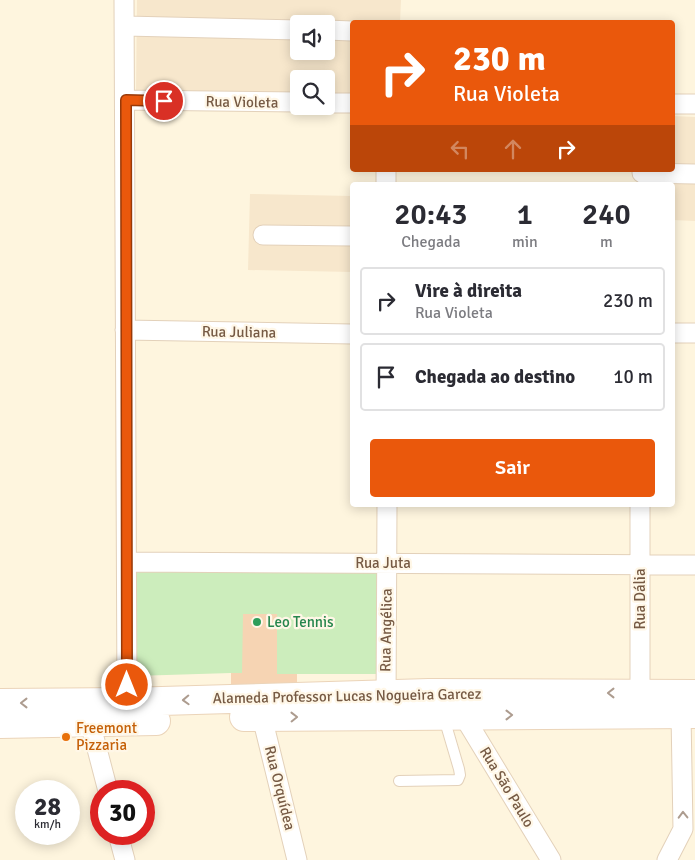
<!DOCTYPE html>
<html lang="pt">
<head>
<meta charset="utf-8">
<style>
	:root { --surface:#fff; --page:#f7f7f7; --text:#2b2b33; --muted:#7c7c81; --line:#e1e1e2; --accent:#ea580c }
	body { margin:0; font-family:Signika,sans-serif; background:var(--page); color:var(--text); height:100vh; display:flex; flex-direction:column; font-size:19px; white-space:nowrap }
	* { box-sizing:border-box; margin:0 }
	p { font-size:16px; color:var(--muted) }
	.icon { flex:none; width:28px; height:28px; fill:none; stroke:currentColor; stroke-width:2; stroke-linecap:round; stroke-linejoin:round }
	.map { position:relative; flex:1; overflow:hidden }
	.details { position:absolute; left:350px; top:182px; width:325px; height:325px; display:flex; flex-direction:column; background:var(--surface); border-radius:5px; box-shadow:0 2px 12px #0003 }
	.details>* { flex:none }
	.banner { position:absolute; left:350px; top:20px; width:325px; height:152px; border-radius:5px; box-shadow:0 2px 12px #0003; background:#ea580c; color:#fff; overflow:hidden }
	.controls { position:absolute; left:290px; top:15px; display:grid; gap:10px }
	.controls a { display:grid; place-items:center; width:45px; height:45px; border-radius:5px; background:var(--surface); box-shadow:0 2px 12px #0003; font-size:25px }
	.speed { position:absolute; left:15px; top:780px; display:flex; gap:10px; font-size:25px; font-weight:700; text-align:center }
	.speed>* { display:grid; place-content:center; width:65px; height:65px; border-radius:50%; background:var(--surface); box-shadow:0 2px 12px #0003; line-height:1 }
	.speed small { font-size:12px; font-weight:400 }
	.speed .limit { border:8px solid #d22; background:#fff; color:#111 }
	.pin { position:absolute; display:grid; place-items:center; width:42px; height:42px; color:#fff; margin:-21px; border:2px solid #fff; border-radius:50%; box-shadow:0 1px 5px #0007 }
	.me { position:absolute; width:55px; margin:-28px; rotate:0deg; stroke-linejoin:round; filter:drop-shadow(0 0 4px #0008) }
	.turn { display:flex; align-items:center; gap:18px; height:105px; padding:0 20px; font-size:22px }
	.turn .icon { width:65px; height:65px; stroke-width:2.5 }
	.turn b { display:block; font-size:35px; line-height:42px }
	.lanes { display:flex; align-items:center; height:48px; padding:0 20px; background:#0003; justify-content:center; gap:25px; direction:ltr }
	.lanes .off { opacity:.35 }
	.eta { display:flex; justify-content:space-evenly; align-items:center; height:85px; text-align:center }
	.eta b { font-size:30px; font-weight:600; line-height:35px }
	.button { display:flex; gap:10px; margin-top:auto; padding:10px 20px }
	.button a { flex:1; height:58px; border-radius:5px; background:var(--accent); color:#fff; font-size:20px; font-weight:600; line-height:58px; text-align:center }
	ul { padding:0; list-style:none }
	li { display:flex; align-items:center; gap:15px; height:68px; margin:0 10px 8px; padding:0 10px; border:2px solid var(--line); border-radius:5px }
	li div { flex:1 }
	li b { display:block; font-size:19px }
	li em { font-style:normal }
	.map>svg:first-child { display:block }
	.residential { fill:#f7e7cc; fill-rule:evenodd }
	.green { fill:#ccedbc }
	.building { fill:#f6d4b3 }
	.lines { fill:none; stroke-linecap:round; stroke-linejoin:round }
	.service-casing { stroke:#e3d1ba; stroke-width:12 }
	.minor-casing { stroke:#e3d1ba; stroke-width:21 }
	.secondary-casing { stroke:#ebd4b9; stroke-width:30 }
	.service { stroke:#fff; stroke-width:10 }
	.minor { stroke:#fff; stroke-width:19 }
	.secondary { stroke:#fff; stroke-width:28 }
	.oneway { stroke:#ad9c8f }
	.route-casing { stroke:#983908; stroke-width:12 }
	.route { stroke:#ea580c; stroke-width:9 }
	.leisure-dot { fill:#2e9e5b; stroke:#fff7e7; stroke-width:2 }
	.food-dot { fill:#e8710a; stroke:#fff7e7; stroke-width:2 }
	.labels { text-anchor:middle; stroke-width:4.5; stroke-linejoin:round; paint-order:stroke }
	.street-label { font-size:15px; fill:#765a44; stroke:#fff7e7 }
	.leisure-label { font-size:15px; fill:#27864d; stroke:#fff7e7; text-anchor:start }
	.food-label { font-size:15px; fill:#c56008; stroke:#fff7e7; text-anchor:start }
</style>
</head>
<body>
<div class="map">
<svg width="695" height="860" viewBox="0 0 695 860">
	<rect width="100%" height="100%" fill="#fef5de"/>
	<path class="residential" d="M137 0H401L400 22H352V95H326V79H299V94L136 92ZM299 24H326V51H299Z
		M673 116 695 117V221L673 220 672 185H657V170H672Z
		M250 194 352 196V272L248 270Z"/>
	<path class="green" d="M134 567 382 570 380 674H297V688L231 673 134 676Z"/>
	<path class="building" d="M243 614H277V674H297V688H231V673H242Z"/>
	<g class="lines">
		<defs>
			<path id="service" d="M399 781 458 780 460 775 459 769 444 718"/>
			<path id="minor" d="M124 0 127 702
				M125 26 299 30
				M326 30 352 31
				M126 100 299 102
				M326 103H352
				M672 104H695
				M386 170V185
				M642 173 695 174
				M263 235 352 236
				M125 330 352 334
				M672 333H695
				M127 562 695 565
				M386 706 387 505
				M640 706V505
				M89 711 90 722 108 791
				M463 715 551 860
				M262 717 297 860
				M118 834 125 860
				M667 860 683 829 681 714"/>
			<path id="secondary" d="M0 703 127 702 429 693 695 694
				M244 717 695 714
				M0 724 156 721"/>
		</defs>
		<use href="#service" class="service-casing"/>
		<use href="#minor" class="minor-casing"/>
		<use href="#secondary" class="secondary-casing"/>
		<use href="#service" class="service"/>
		<use href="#minor" class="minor"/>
		<use href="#secondary" class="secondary"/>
	</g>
	<defs><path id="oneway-chevron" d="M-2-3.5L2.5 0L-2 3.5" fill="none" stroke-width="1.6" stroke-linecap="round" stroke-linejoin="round" transform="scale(1.25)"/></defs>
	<g class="oneway">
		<use href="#oneway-chevron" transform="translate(611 693) rotate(-180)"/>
		<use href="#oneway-chevron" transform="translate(186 700) rotate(178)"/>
		<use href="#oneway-chevron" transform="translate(24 703) rotate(180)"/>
		<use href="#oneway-chevron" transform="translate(509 715)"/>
		<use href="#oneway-chevron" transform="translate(294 717) rotate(-1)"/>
		<use href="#oneway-chevron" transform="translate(683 815) rotate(-91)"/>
	</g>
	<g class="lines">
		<defs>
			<path id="route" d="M127 685 126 100 164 101"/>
		</defs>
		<use href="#route" class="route-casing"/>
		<use href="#route" class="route"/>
	</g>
	<circle class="leisure-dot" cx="257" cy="622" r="5"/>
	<circle class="food-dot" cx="66" cy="737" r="5"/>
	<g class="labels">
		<g class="street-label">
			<text transform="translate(242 102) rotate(1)" y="5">Rua Violeta</text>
			<text transform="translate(239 332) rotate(1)" y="5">Rua Juliana</text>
			<text x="383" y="568">Rua Juta</text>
			<text transform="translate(640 599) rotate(-90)" y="5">Rua Dália</text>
			<text transform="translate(386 630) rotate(-89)" y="5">Rua Angélica</text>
			<text transform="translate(347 696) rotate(-1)" y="5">Alameda Professor Lucas Nogueira Garcez</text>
			<text transform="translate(507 787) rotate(59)" y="5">Rua São Paulo</text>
			<text transform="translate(280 788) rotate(76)" y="5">Rua Orquídea</text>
		</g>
		<g class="leisure-label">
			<text x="267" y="627">Leo Tennis</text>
		</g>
		<g class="food-label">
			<text x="76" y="733">Freemont<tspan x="76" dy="17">Pizzaria</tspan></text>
		</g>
	</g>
</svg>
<div class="controls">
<a><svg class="icon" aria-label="sound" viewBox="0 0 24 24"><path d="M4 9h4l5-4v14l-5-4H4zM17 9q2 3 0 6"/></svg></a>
<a><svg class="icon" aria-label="search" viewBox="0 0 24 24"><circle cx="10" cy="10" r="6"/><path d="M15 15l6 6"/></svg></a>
</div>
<div class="speed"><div>28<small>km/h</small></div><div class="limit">30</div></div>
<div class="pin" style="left:164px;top:101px;background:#d93025"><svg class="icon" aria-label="arrive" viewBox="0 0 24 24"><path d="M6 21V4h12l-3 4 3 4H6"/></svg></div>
<svg class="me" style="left:127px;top:685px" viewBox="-20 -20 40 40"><circle r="17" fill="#ea580c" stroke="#fff" stroke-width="3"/><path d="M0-11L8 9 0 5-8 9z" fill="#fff"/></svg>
<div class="banner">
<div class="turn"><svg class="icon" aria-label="right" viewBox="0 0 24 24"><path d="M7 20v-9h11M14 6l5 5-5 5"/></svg><div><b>230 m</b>Rua Violeta</div></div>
<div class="lanes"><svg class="icon off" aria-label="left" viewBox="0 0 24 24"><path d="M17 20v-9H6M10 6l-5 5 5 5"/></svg><svg class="icon off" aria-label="ahead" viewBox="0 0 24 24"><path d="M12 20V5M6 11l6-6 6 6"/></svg><svg class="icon" aria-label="right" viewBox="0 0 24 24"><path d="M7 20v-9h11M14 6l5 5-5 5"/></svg></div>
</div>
<section class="details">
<div class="eta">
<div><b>20:43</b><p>Chegada</p></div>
<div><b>1</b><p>min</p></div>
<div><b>240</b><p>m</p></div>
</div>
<ul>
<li><svg class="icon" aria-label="right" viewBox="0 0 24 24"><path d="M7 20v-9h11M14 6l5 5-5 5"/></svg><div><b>Vire à direita</b><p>Rua Violeta</p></div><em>230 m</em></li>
<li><svg class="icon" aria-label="arrive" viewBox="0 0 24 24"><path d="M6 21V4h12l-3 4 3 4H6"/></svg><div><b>Chegada ao destino</b></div><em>10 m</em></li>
</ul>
<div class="button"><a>Sair</a></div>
</section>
</div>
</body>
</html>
